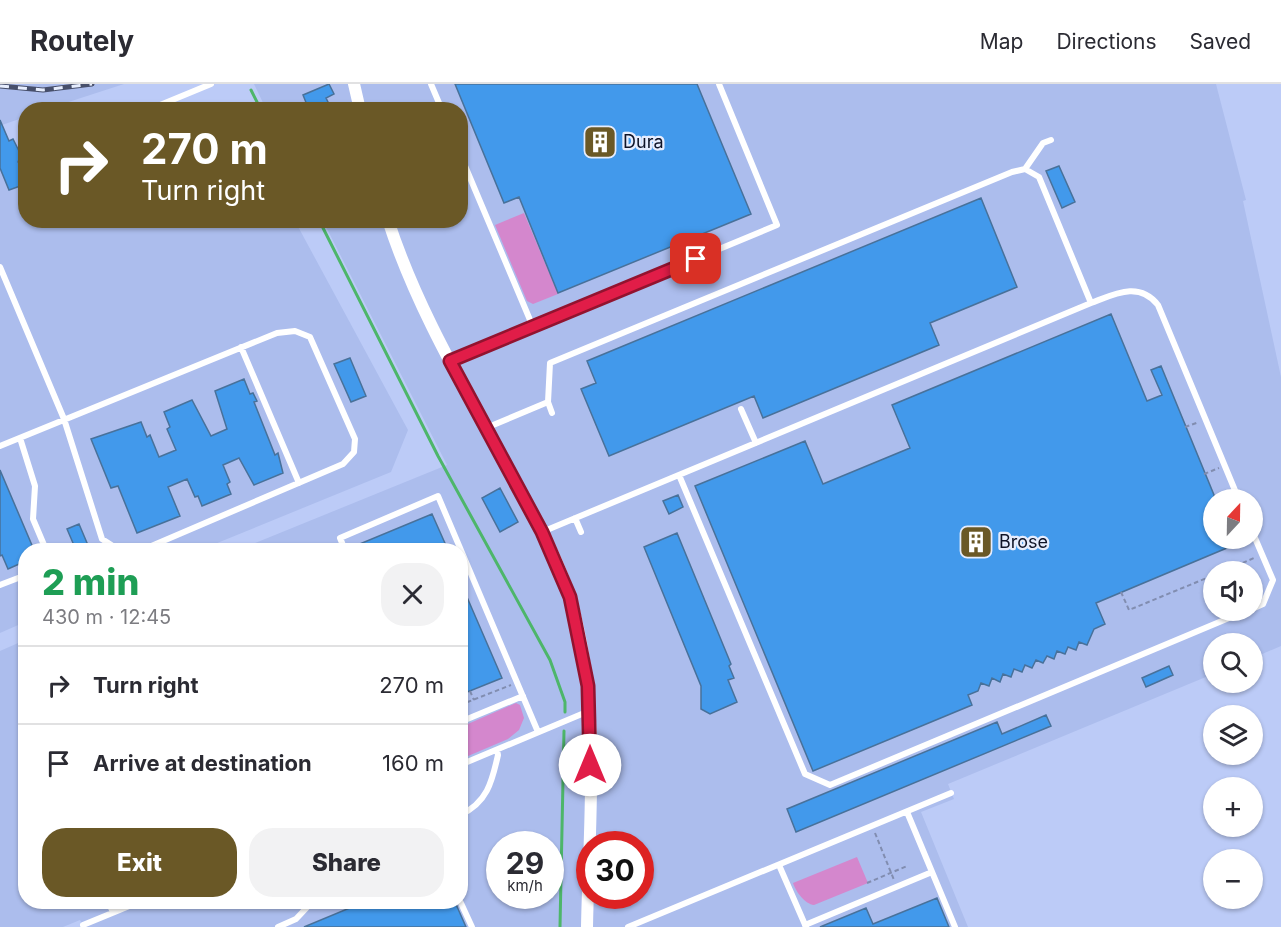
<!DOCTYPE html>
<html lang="en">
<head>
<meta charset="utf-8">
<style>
	:root { --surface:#fff; --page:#f2f2f3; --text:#2b2b33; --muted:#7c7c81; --line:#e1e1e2; --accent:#6a5826 }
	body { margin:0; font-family:Inter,sans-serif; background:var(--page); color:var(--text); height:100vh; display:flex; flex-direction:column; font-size:22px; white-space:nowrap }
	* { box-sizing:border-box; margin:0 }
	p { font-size:20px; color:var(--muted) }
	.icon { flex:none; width:33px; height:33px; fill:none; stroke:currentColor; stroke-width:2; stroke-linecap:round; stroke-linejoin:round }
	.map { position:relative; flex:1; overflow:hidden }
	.panel { position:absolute; left:18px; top:459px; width:450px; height:366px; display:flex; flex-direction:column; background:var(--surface); border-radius:24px; box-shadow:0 2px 4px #0004 }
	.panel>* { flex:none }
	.top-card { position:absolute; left:18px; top:18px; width:450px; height:126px; border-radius:24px; box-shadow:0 2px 4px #0004; background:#6a5826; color:#fff; overflow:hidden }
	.needle { width:39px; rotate:22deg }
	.buttons { position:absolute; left:1203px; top:405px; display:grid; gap:12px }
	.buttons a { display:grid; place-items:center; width:60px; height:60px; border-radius:50%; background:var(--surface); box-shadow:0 2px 4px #0004; font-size:30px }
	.speed { position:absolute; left:486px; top:747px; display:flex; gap:12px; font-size:30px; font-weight:700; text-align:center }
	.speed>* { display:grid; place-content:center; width:78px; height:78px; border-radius:50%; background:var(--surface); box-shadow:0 2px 4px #0004; line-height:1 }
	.speed small { font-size:15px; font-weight:400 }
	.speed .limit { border:9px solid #d22; background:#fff; color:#111 }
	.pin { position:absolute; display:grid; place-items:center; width:51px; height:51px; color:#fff; margin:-26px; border-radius:12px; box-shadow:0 3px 9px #0006 }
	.me { position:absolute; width:66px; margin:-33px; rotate:0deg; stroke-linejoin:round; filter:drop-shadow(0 0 4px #0008) }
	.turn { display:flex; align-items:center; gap:21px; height:126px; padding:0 24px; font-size:27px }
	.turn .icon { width:78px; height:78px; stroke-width:2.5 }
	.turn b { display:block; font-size:42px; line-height:51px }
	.round { display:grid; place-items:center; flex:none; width:63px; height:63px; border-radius:24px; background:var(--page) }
	.headline { display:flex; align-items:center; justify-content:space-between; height:102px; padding:0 24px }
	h1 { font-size:36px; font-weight:800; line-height:45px; color:#1e9e55 }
	.button { display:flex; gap:12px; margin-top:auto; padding:12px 24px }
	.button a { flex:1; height:69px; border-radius:24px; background:var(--accent); color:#fff; font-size:24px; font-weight:800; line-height:69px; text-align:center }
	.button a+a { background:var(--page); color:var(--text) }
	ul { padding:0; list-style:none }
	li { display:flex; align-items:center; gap:18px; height:78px; padding:0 24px; border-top:2px solid var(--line) }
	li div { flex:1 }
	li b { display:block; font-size:22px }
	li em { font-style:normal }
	header { display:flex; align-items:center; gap:36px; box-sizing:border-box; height:84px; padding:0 30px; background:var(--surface); border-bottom:2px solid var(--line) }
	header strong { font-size:28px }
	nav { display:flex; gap:33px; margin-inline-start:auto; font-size:21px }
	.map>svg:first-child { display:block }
	.built { fill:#acbded; fill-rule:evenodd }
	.green { fill:#d487cd }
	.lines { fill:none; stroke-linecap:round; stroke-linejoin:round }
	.stream { stroke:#4db66a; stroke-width:3 }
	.building { fill:#4299eb; stroke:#48719a; stroke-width:1.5 }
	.path { stroke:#818db0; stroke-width:2; stroke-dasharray:4.5 3; stroke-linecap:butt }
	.service { stroke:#fff; stroke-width:6 }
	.minor { stroke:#fff; stroke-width:12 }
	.rail-casing { stroke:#474f6b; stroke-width:5 }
	.rail { stroke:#e6edfe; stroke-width:3; stroke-dasharray:9; stroke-linecap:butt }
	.route-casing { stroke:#92132f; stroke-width:15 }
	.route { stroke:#e11d48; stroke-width:10 }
	.labels { text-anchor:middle; stroke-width:4.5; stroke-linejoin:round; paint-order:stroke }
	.poi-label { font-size:18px; fill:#0f1428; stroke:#e6edfe; text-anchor:start }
</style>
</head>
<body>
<header>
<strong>Routely</strong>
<nav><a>Map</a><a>Directions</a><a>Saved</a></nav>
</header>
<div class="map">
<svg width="1281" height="843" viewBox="0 0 1281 843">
	<rect width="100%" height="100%" fill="#bccbf7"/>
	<path class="built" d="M0 0H124L47 25 26 26 25 33 2 41 9 57 13 55 25 83 26 136 295 137 408 346 391 388 200 466H26L25 538 0 549Z
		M254 0H1216L1246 116 1243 117 1281 293V562L1253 574 1252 560H1214L1213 590 948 700 954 715 921 728 968 843H84L80 836 63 843H0V567L25 556 26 818H460V466H238L447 381 323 137 460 136V26L266 25ZM1214 416H1252V454H1214ZM1214 488H1252V526H1214ZM500 760H550V812H500ZM590 760H640V812H590Z"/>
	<path class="green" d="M524 129 558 210 533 220 527 217 495 141Z
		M516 619 520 621 524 634 519 646 508 655 461 675V643Z
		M857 773 868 799 814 821C805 820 796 808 793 799Z"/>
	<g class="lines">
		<path class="stream" d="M251 6 261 26
			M319 136 438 372 550 576 565 618V628
			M560 843 564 647"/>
	</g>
	<path class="building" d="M329 0 334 10 326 14 330 22 321 26H309L303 11Z
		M455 0H697L751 130 558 209 519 113 504 119Z
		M0 36 9 57 13 55 21 71 18 78 26 83V100L9 106 0 84Z
		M1059 82 1075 118 1062 124 1046 87Z
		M981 114 1017 203 930 239 939 261 763 334 754 312 609 372 581 305 596 299 587 277Z
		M1111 230 1147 317 1162 311 1151 286 1161 282 1214 411V454H1231L1234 461 1096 519 1105 540 1094 545 1087 561 1079 558 1076 566 1068 563 1065 570 1057 567 1054 575 1047 572 1043 579 1036 576 1032 584 1025 581 1022 588 1014 585 1011 593 1003 590 1000 598 992 594 989 602 981 599 978 607 968 611 972 621 813 687 695 402 805 357 823 400 910 364 892 321Z
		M350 274 366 312 351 318 334 280Z
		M244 295 250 310 253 309 257 317 254 318 275 371 278 369 283 389 254 401 239 374 223 381 230 398 227 400 231 410 202 422 198 412 195 413 187 395 168 403 180 432 137 449 118 402 111 404 91 355 141 338 147 353 150 351 159 373 176 366 167 345 170 343 164 328 192 316 211 352 227 345 215 307Z
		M0 386 34 466H26V477L8 485 2 471 0 472Z
		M500 404 518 438 500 448 482 414Z
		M678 411 683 423 669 430 663 417Z
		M432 430 448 466H350V464Z
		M79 440 90 466H76L67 445Z
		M677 449 731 580 729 582 734 594 728 596 737 618 710 630 701 625V602L644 463Z
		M460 497 502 594 460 611Z
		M1169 582 1173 591 1146 603 1142 594Z
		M1046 631 1051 642 796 748 787 725 997 638 1002 650Z
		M937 814 949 843H820L866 824 873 840Z
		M364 818H455L466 843H304Z"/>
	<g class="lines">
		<path class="path" d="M460 34 467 31
			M1185 343 1199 338
			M1204 390 1219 384
			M1222 488 1254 474
			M1121 508 1129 526 1214 491
			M470 607 474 616
			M460 621 511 601
			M875 749 894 796
			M867 799 907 782"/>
		<path class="service" d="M431 0 442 26
			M148 26 211 0
			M460 70 533 243
			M23 76 26 75
			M1025 85 1039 93 1091 219
			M0 183 64 335 102 455 119 466
			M241 263 299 399
			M450 277 777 141 719 0
			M548 318 550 279 1012 88 1025 85 1043 59 1051 56
			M741 325 756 359
			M486 344 548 318 552 329
			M20 354 35 402 33 435 44 461 43 466
			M0 362 277 249 295 247 310 253 355 355 354 368 343 380 142 466
			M679 391 805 690 830 701 1248 526
			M575 434 581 448
			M1252 447 1273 496 1263 520 1252 525
			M542 448 1091 219C1115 210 1139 197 1158 221L1239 416
			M345 466 340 454 438 412 538 648
			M0 501 26 491
			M460 638 523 612
			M460 681 589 627
			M907 728 955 843
			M460 731C487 719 492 698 498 671L497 666
			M779 781 806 843
			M460 817 472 843
			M108 818 113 828
			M83 841 139 818
			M805 841 932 788
			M278 843 296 835 312 818
			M628 843 951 709"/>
		<path class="minor" d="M354 0 360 26
			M388 136C418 229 470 313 515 398 535 435 557 472 570 513 602 619 589 734 587 843"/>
		<defs>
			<path id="rail" d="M0 2 43 6 92 0"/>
		</defs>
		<use href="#rail" class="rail-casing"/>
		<use href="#rail" class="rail"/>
	</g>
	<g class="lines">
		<defs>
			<path id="route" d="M590 681 588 602 570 513 542 448 450 277 696 175"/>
		</defs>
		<use href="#route" class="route-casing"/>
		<use href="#route" class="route"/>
	</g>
	<defs>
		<symbol id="building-square" viewBox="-11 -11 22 22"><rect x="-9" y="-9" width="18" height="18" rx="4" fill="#6a5826" stroke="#e6edfe"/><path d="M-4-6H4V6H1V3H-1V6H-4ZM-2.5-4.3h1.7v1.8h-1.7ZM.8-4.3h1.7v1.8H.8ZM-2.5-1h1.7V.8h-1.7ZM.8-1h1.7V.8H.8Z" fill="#fff"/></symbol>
	</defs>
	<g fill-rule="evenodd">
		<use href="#building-square" x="581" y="39" width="38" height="38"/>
		<use href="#building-square" x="957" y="439" width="38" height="38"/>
	</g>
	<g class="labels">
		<g class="poi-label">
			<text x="623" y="64">Dura</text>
			<text x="999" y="464">Brose</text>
		</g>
	</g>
</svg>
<div class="buttons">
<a><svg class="needle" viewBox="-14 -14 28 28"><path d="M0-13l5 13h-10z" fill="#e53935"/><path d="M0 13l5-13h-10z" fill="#7c7c81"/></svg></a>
<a><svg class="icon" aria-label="sound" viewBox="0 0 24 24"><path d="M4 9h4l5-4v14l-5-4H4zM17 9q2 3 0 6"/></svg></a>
<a><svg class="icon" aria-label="search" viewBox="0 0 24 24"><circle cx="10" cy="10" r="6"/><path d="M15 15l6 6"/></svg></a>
<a><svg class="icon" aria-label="layers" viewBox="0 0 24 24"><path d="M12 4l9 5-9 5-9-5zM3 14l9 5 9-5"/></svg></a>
<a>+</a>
<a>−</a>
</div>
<div class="speed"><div>29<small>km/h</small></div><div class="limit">30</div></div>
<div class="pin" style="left:696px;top:175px;background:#d93025"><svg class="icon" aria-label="arrive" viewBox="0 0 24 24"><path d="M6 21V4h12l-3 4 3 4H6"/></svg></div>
<svg class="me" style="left:590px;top:681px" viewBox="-20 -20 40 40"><circle r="19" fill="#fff"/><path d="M0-13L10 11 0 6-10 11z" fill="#e11d48"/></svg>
<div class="top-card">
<div class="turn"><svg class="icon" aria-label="right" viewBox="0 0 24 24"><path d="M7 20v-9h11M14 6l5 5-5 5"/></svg><div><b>270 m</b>Turn right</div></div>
</div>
<section class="panel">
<div class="headline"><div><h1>2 min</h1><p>430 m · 12:45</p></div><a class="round"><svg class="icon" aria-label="close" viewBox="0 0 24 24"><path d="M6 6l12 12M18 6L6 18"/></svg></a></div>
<ul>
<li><svg class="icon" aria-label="right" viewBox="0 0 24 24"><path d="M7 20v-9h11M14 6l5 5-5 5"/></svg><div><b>Turn right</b></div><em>270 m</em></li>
<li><svg class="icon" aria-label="arrive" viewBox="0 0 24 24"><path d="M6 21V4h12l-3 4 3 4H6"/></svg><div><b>Arrive at destination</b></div><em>160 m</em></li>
</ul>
<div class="button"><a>Exit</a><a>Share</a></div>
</section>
</div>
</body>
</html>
